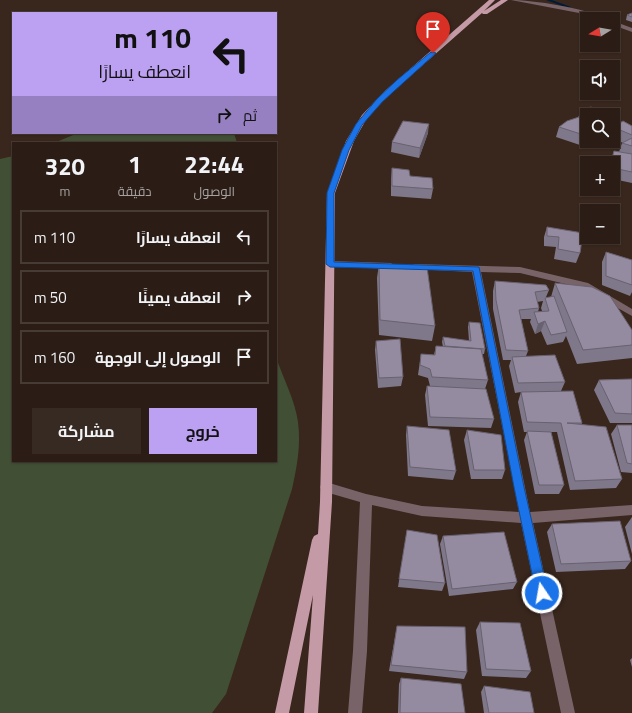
<!DOCTYPE html>
<html lang="ar">
<head>
<meta charset="utf-8">
<style>
	:root { --surface:#2b1d16; --page:#372a23; --text:#f1f3f6; --muted:#a6a2a1; --line:#473b35; --accent:#bca0f2 }
	body { margin:0; font-family:"Titillium Web",Cairo,sans-serif; background:var(--page); color:var(--text); direction:rtl; height:100vh; display:flex; flex-direction:column; font-size:15px; white-space:nowrap }
	* { box-sizing:border-box; margin:0 }
	p { font-size:13px; color:var(--muted) }
	.icon { flex:none; width:22px; height:22px; fill:none; stroke:currentColor; stroke-width:2; stroke-linecap:round; stroke-linejoin:round }
	.map { position:relative; flex:1; overflow:hidden; direction:ltr }
	.side { position:absolute; left:12px; top:142px; width:265px; height:320px; display:flex; flex-direction:column; background:var(--surface); border-radius:0px; box-shadow:0 1px 3px #0004,0 0 0 1px var(--line); direction:rtl }
	.side>* { flex:none }
	.guide { position:absolute; left:12px; top:12px; width:265px; height:122px; border-radius:0px; box-shadow:0 1px 3px #0004,0 0 0 1px var(--line); direction:rtl; background:#bca0f2; color:#111; overflow:hidden }
	.needle { width:26px; rotate:259deg }
	.tools { position:absolute; left:580px; top:12px; display:grid; gap:8px }
	.tools a { display:grid; place-items:center; width:40px; height:40px; border-radius:0px; background:var(--surface); box-shadow:0 1px 3px #0004,0 0 0 1px var(--line); font-size:20px }
	.pin { position:absolute; display:grid; place-items:center; width:34px; height:34px; color:#fff; margin:-41px -17px; border-radius:50% 50% 50% 0; rotate:-45deg; box-shadow:0 0 4px #0007 }
	.pin .icon { rotate:45deg }
	.me { position:absolute; width:44px; margin:-22px; rotate:348deg; stroke-linejoin:round; filter:drop-shadow(0 0 3px #0008) }
	.turn { display:flex; align-items:center; gap:14px; height:84px; padding:0 20px; font-size:18px }
	.turn .icon { width:52px; height:52px; stroke-width:2.5 }
	.turn b { display:block; font-size:28px; line-height:34px }
	.then { display:flex; align-items:center; height:38px; padding:0 20px; background:#0003; gap:8px; font-size:15px }
	.eta { display:flex; justify-content:space-evenly; align-items:center; height:68px; text-align:center }
	.eta b { font-size:24px; font-weight:700; line-height:28px }
	.primary-button { display:flex; gap:8px; margin-top:auto; padding:8px 20px }
	.primary-button a { flex:1; height:46px; border-radius:0px; background:var(--accent); color:#111; font-size:16px; font-weight:700; line-height:46px; text-align:center }
	.primary-button a+a { background:var(--page); color:var(--text) }
	ul { padding:0; list-style:none }
	li { display:flex; align-items:center; gap:12px; height:54px; margin:0 8px 6px; padding:0 12px; border:2px solid var(--line); border-radius:0px }
	li div { flex:1 }
	li b { display:block; font-size:15px }
	li em { font-style:normal }
	.map>svg:first-child { display:block }
	.green { fill:#415034 }
	.lines { fill:none; stroke-linecap:round; stroke-linejoin:round }
	.stream { fill:#011b36; fill-rule:evenodd }
	.minor { fill:#786369; fill-rule:evenodd }
	.primary { fill:#c49aa6; fill-rule:evenodd }
	.wall { fill:#7f788a; fill-rule:evenodd }
	.shaded-wall { fill:#686170 }
	.building { fill:#948ba0; stroke:#686170 }
	.route { fill:#1a73e8; stroke:#114b97 }
</style>
</head>
<body>
<div class="map">
<svg width="632" height="713" viewBox="0 0 632 713">
	<rect width="100%" height="100%" fill="#39271d"/>
	<path class="green" d="M78 133H234L237 143H54Z
		M13 156V461H276V357C283 378 295 400 298 422 301 445 297 467 292 489L226 694 212 713H0V159Z"/>
	<g class="lines">
		<path class="stream" d="M546 0H552L571 7 568 8Z"/>
		<path class="minor" d="M511 0C531 0 589 8 604 19H595L579 13Z
			M613 21 632 28V32L613 25Z
			M330 261 391 263 395 266 391 269 327 266 326 264Z
			M415 264 520 267 588 283 632 309V316L582 288 520 273 481 272 530 512 632 505V515L533 523 575 713H561L521 523 422 516 372 505 367 651 362 713H348L353 651 360 502 322 491 320 487 322 483 326 482 366 494 422 506 519 512 472 272 412 269 411 267 412 265Z"/>
		<path class="primary" d="M489 0H495L484 11 501 0H508L487 14H483L482 13 391 93 367 118 354 141 335 193 332 502 318 713H304L313 595 289 713H275L312 540 314 536 318 534 320 502 327 193 346 141 362 115 386 90Z"/>
	</g>
	<path class="wall" d="M632 13V22L626 20 627 15Z
		M591 107 587 115V141H596L586 147 556 137 559 127 578 118 581 110Z
		M613 126H632V183L613 179V163H610L614 151 619 152 622 143H623L613 138Z
		M428 133 419 158 391 152 392 142Z
		M392 168 410 176 433 189 431 199 391 196V178Z
		M547 227 580 253 576 263 554 259 556 247 544 246V237Z
		M606 252 632 260V292L630 296 602 285V262Z
		M379 264 435 326 432 341 379 335 377 278Z
		M495 281 549 290 546 297H551L555 283 632 345V358L577 364 566 336 563 342 547 345 541 331 535 334 530 322 531 319H521L528 351 526 356 565 382 561 391 582 423 581 425 622 479 616 488 570 490 557 432H551L564 485 559 494H535L524 440 527 432H524L518 402 521 392 515 393 509 366 511 360H503L493 309V291ZM543 301 541 308 542 311 538 312 539 308 537 302Z
		M469 322 485 349 484 354H482L488 380 485 389 494 419 491 428 428 426 425 395 427 386H430L428 378 418 375 421 354 434 355 436 346 443 347 442 342 443 337 469 341 468 327Z
		M376 341 403 377 401 386 378 388 375 350Z
		M632 379V423H610L594 390 599 380Z
		M617 425H632V473L621 472 611 434Z
		M407 426 456 471 453 480 408 476 406 435Z
		M467 430 505 470 502 479H471L464 440Z
		M632 517V554L625 527Z
		M552 524 631 561 625 569 556 572 547 532Z
		M407 530 445 583 442 591 398 587Z
		M443 536 517 582 513 589 449 596 440 544Z
		M480 622 531 671 526 678 482 676 476 630Z
		M397 626 467 672 464 679 389 671Z
		M632 658V667L630 660Z
		M401 678 465 713H398L399 684Z
		M484 686 534 713H484L481 692Z"/>
	<path class="shaded-wall" d="M429 124 428 133 419 158 420 148Z
		M588 141H596L586 147Z
		M545 321 541 331 535 334 538 324Z"/>
	<path class="building" d="M632 13V17L627 15Z
		M591 107 604 115H587V136L559 127 567 121 588 114 581 110Z
		M403 121 429 124 420 148 392 142Z
		M623 121 632 126V135L613 127Z
		M632 138V146L622 143Z
		M614 151 632 154V172L613 168V163H611Z
		M392 168 409 170 410 176 432 178 433 189 392 186Z
		M547 227 583 233 580 253 558 249 559 237 547 236Z
		M606 252 632 260V285L606 276Z
		M379 264 427 267 435 326 380 320Z
		M495 281 546 285 549 290 535 292 539 308 519 310 528 351 506 350 496 300Z
		M555 283 592 287 610 296 632 330V345L583 350Z
		M554 296 567 332 551 335 545 321 538 324 534 312 549 311 545 298Z
		M469 322 480 323 485 349 445 346 443 337 471 341Z
		M400 339 403 377 379 378 376 341Z
		M436 346 481 349 488 380 432 377 430 369 420 365 421 354 435 355Z
		M555 355 565 382 518 383 512 357Z
		M632 379V414L615 413 599 380Z
		M427 386 486 389 494 419 430 417Z
		M573 391 582 423H567L606 427 622 479 575 481 561 423 527 422 521 392Z
		M617 425H632V464L627 463Z
		M407 426 449 430 456 471 410 467Z
		M467 430 501 435 505 470H474Z
		M527 431 551 432 564 485H539Z
		M620 521 631 561 561 564 552 524Z
		M407 530 437 535 445 583 399 579Z
		M504 532 517 582 452 589 443 536Z
		M480 622 520 623 531 671 486 669Z
		M397 626 465 627 467 672 391 665Z
		M401 678 461 684 465 713H400Z
		M484 686 530 692 534 713H489Z"/>
	<path class="route" d="M431 52 436 53 382 102 362 125 349 150 334 193V262L479 267 524 487 548 593 546 597 542 599 538 597 536 593 514 487 473 271 330 267 326 264 327 193 342 150 356 124 377 99 397 80Z"/>
</svg>
<div class="tools">
<a><svg class="needle" viewBox="-14 -14 28 28"><path d="M0-13l5 13h-10z" fill="#e53935"/><path d="M0 13l5-13h-10z" fill="#a6a2a1"/></svg></a>
<a><svg class="icon" aria-label="sound" viewBox="0 0 24 24"><path d="M4 9h4l5-4v14l-5-4H4zM17 9q2 3 0 6"/></svg></a>
<a><svg class="icon" aria-label="search" viewBox="0 0 24 24"><circle cx="10" cy="10" r="6"/><path d="M15 15l6 6"/></svg></a>
<a>+</a>
<a>−</a>
</div>
<div class="pin" style="left:433px;top:53px;background:#d93025"><svg class="icon" aria-label="arrive" viewBox="0 0 24 24"><path d="M6 21V4h12l-3 4 3 4H6"/></svg></div>
<svg class="me" style="left:542px;top:593px" viewBox="-20 -20 40 40"><circle r="17" fill="#1a73e8" stroke="#fff" stroke-width="3"/><path d="M0-11L8 9 0 5-8 9z" fill="#fff"/></svg>
<div class="guide">
<div class="turn"><svg class="icon" aria-label="left" viewBox="0 0 24 24"><path d="M17 20v-9H6M10 6l-5 5 5 5"/></svg><div><b>110 m</b>انعطف يسارًا</div></div>
<div class="then">ثم<svg class="icon" aria-label="right" viewBox="0 0 24 24"><path d="M7 20v-9h11M14 6l5 5-5 5"/></svg></div>
</div>
<section class="side">
<div class="eta">
<div><b>22:44</b><p>الوصول</p></div>
<div><b>1</b><p>دقيقة</p></div>
<div><b>320</b><p>m</p></div>
</div>
<ul>
<li><svg class="icon" aria-label="left" viewBox="0 0 24 24"><path d="M17 20v-9H6M10 6l-5 5 5 5"/></svg><div><b>انعطف يسارًا</b></div><em>110 m</em></li>
<li><svg class="icon" aria-label="right" viewBox="0 0 24 24"><path d="M7 20v-9h11M14 6l5 5-5 5"/></svg><div><b>انعطف يمينًا</b></div><em>50 m</em></li>
<li><svg class="icon" aria-label="arrive" viewBox="0 0 24 24"><path d="M6 21V4h12l-3 4 3 4H6"/></svg><div><b>الوصول إلى الوجهة</b></div><em>160 m</em></li>
</ul>
<div class="primary-button"><a>خروج</a><a>مشاركة</a></div>
</section>
</div>
</body>
</html>
